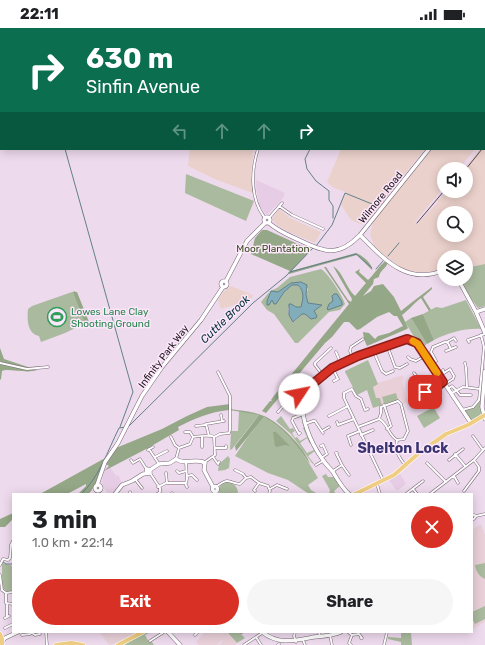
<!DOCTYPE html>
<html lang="en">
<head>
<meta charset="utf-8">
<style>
	:root { --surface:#fff; --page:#f6f6f6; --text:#202124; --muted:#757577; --accent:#d93025 }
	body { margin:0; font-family:Rubik,sans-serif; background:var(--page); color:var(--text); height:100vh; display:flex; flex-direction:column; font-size:15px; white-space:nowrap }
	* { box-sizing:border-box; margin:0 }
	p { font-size:13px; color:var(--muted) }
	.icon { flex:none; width:22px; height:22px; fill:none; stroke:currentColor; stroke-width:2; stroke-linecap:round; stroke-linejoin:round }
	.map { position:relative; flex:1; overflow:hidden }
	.sheet { position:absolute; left:12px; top:465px; width:461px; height:140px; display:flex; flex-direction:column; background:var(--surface); border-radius:0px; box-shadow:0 2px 10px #0003 }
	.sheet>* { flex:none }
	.banner { position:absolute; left:0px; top:0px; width:485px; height:122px; box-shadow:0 2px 10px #0003; background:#0b6e4f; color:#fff; overflow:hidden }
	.tools { position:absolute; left:437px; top:134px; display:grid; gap:8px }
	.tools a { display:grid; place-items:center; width:36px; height:36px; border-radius:50%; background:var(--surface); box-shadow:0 2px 10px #0003; font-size:20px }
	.pin { position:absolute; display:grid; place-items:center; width:34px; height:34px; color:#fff; margin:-17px; border-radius:8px; box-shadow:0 2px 6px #0006 }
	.me { position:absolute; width:44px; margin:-22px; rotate:56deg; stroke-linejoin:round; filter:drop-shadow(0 0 3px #0008) }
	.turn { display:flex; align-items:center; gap:14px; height:84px; padding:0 20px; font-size:18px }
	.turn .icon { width:52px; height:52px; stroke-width:2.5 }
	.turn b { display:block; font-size:28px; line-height:34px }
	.lanes { display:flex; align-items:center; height:38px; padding:0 20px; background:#0003; justify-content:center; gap:20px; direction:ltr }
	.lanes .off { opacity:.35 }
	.round { display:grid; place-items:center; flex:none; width:42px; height:42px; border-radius:21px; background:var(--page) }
	.overview { display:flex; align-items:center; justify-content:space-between; height:68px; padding:0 20px }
	h1 { font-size:24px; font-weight:700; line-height:30px }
	.primary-button { display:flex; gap:8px; margin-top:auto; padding:8px 20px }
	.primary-button a { flex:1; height:46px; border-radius:24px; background:var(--accent); color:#fff; font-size:16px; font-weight:700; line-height:46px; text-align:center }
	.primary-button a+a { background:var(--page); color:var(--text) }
	.status { display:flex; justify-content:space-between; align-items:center; height:28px; padding:0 20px; background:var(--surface); direction:ltr }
	.status svg { height:11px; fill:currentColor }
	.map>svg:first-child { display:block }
	.built { fill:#e6cce4 }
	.industrial { fill:#ebd1cb; fill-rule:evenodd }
	.education { fill:#e9d0d8 }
	.green { fill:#aaba9e; fill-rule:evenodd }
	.forest { fill:#94a786 }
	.water { fill:#81aeba; stroke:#63808b }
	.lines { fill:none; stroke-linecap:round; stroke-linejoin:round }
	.stream { stroke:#63808b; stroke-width:1 }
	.street-casing { stroke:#7a6878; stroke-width:3 }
	.secondary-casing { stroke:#7a6878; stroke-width:4.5 }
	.primary-casing { stroke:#fff; stroke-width:5 }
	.street { stroke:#fff; stroke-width:2 }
	.secondary { stroke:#fff; stroke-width:3.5 }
	.primary { stroke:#efcd83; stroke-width:4 }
	.rail { stroke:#534953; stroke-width:1 }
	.route-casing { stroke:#8d1f18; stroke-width:10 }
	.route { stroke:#d93025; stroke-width:7 }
	.slow { stroke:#f59e0b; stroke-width:7 }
	.labels { text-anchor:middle; stroke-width:3; stroke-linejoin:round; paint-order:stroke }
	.street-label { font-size:10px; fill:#1c151c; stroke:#fce7fa }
	.park-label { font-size:10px; fill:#334c1b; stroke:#fce7fa }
	.leisure-label { font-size:10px; fill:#27864d; stroke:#fce7fa; text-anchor:start }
	.water-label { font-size:11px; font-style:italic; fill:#03303a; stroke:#fce7fa }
	.district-label { font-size:14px; font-weight:bold; fill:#393571; stroke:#fce7fa }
</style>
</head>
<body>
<div class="status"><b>22:11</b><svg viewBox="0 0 49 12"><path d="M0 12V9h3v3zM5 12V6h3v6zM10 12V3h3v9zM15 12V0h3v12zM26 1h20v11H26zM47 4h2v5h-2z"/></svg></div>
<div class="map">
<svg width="485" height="617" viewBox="0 0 485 617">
	<rect width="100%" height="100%" fill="#eedaed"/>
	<path class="built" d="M256 152 285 165 283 170 268 186H265L259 176 256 159Z
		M110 439 116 448 118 447 122 455 112 466H109L106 463 102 457V454L104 443Z
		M400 446 406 456 397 463 389 452Z"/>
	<path class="industrial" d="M485 3V108L484 110V6Z
		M485 114V236L466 240V229H444V240L433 244H417L403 241 375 220 370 207 373 194 432 121H475L459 141H444V159L436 168 437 170 436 171 435 170 415 194 417 196 438 174V171L439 172 447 163H466V141H464L480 121H484ZM444 185H466V207H444Z
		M190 121H255L252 127 253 128 251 148 253 165 217 152 188 138Z
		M341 121H425L392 162 375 186 369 193 360 196 351 192 341 177 346 164 334 160 327 154Z
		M279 181 290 190 321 204 315 215 289 204 277 197 272 191Z
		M231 258 253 267 251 272 221 281 218 272 224 263Z"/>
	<path class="education" d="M403 347 404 351 402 354 408 374 403 376 401 371 379 379 372 357Z
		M481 496 485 507V594L472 601V502Z
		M97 604H133L135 607 122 614 109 617 100 605Z
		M205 604H226L237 615 235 617H219L221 615 223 611 217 617H199L196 614Z"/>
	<path class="green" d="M173 0H430V1H173Z
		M186 146 254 173 246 193 185 165Z
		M485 236V278L478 280 469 268 460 251H466V240Z
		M321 241C328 245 343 268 345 276L340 282 329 284 298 315H295L274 286 267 282 261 274 270 263 277 260 290 249ZM302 254 308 261 306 267 308 275 322 277 314 283 316 290 311 291 305 286H302L294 294 289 287 288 280 293 277 298 280 302 278 304 266 298 257H292L284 264 276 276 272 272 267 277 270 267 269 265 271 263 278 264 291 255Z
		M75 263 88 294 65 305 41 314 39 308C27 306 27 291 28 281L32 278Z
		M466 272 481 301C465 300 448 305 434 312L423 286 436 279 442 280Z
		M411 290 427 316 421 320 405 294Z
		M368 332 378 356 373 359 376 370H380L382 377 373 380 367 362 357 367 345 344V343Z
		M481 362H483L481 385 480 388 472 393 464 384V381C479 379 479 375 481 362Z
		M396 365 398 372 384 376 382 369Z
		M432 380H434L440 390 424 400 417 388Z
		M239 383 259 387 232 421 230 422 231 403H238Z
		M281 388 290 401 293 400 295 403 292 405 295 410 297 409 300 413 307 409 303 400 304 399 302 394 303 393 307 408 311 414 310 416 307 410 300 415 307 425 314 422 312 418 318 426 315 423 308 428 315 437 312 435 291 406 276 393Z
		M264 389C289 403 304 426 318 450L308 457 311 462 318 466H309L288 452 268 445 235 428 247 410Z
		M228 428 230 431 229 440 225 442 218 443 219 436Z
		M326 446 328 449H334L340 458 334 463 336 466H329L330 462 322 448Z
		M227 454C234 456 238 458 238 466H219C218 459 221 456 227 454Z
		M2 535 13 538V563L7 564 2 559Z
		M485 535V551C479 549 476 543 475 537Z
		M485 578V591L475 596 472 590V584Z
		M145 604 149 605 145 607 149 614H152L154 617H124Z
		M227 604H239L245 610 237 615Z
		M401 604H411L412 617H401V614L388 611V609L401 610Z"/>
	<path class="forest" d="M262 202H267L311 222 291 243 356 225C362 227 373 236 372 242L357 227 289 246 288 245 290 243 251 226 255 210Z
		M386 233 388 234C387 240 379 243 379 249L374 251 373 256 363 268 371 263 374 258 383 256 394 269 401 283 411 275 432 259V261L423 269 431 282 429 283 421 270C414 275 408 283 402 287L408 300 407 301 367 318 364 311 363 304 369 305 375 311 378 308 389 305 403 298 397 288H394L389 284 377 289 360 301 357 302 349 294H344L332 309 325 315 266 385 262 383 270 373H272L271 372 273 369 349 276 324 239H326L348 272 351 274 352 271 333 238C343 244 346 260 355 268L366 255 355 244 360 241 359 244 368 252C374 247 379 237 386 233Z
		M73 264H77L89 294 84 292Z
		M423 286 434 312 427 316 411 290Z
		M0 320 4 331 28 339 47 338 30 341 1 334 0 333Z
		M0 336 27 342H37C27 346 8 340 2 343L1 351 0 352Z
		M230 376 229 382C209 384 196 390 178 399L179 402 148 420 104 443 109 438 106 436 116 420 162 401 187 388 207 379Z
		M230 381C241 383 253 383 264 388 279 394 305 420 310 436 297 417 284 400 264 389L236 423 235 418 259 387 230 382Z
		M273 404H276L290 418 285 417 277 419 275 418Z
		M107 429C103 436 94 464 88 466 85 467 80 466 78 466L86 458V456L67 466H40Z
		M13 485V491L5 499H0V491Z"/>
	<path class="water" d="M301 254 307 257 306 267 308 275 322 277 314 283 317 288 316 290 311 291 305 286H302L293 294 289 287V276H291L296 279H301C303 271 305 264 298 257H292L284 264 276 276H274L272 272 269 277H267V273L271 263 278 264 291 255Z
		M334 266H337L342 274V277L328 282 327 281 329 276 333 273 332 268Z"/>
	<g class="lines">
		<path class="stream" d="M70 1 71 0
			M65 121 133 364 120 399
			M310 121 305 131 307 141 316 153 329 163V172L333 178V190
			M316 218 332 197 345 165 372 176
			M388 228 399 215
			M376 241 383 233
			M290 244 356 226 372 240
			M129 398 253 275 286 248 313 220
			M81 466C99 450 108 422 119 400L126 399
			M3 534 6 536H13"/>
		<defs>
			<path id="street" d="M440 0V1
				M470 1V0
				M258 121C251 143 250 171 265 190
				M279 178 292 187 323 201
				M269 190 282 175
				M447 314 454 310 456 313
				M469 314 468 312 485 306
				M387 317 395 339 400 340 407 336
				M373 322 382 343 386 346 393 343
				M446 323 456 319
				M336 324 341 336
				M408 329 410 331 416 333 425 328
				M353 331 350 323 351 319 363 311
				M436 333 431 324 433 319 445 314 448 315 451 321
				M0 335 27 341 48 339
				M465 335 466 340 467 359
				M333 341 338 351 334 353
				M443 342 444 345 450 341 454 348 453 351 445 356
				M414 345 427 362
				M322 346 315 337V335L331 320
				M305 349 312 357
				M293 359 297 366
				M449 360 452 358 456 362
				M456 362 460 367H471
				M424 364 427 370
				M452 365 463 359 480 361
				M384 377 391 398 387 401
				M422 378 420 376H416L413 372V370C423 362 434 363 443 355
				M368 381 365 382 361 371 356 368 352 361 344 365V370L383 452
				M462 382 473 379 479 372 484 319 481 307
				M278 384C284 377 296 363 305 367
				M221 387 222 393
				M329 388 348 378
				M337 394 338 397 354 391
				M305 396 313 393H315L323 405
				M196 398 205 397
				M358 399 379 391
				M322 403 329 399
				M185 404H190L193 409
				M300 405 299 406 292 393 293 390 303 386
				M361 407 373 402
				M209 408 206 396 224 393
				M473 408 483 422
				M171 409 175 417 179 420
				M214 409 220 406 229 405 230 402V368L218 344
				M397 412 404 411 408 403 401 376 398 373 381 379V385L379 391C388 395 388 407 397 412 395 423 398 428 405 437
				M351 417 348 408 360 403
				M321 418 323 417 327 426 321 430
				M202 419V409
				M215 420H226V418
				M149 421 159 436
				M148 422 153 419
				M455 426 465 438
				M155 429 167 423
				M213 429 218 436 219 434
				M176 431 179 420 190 416 193 409C197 408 212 407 214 409
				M131 432 133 435 140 431 147 442
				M449 432 463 421
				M205 434 215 427 214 409
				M427 435 446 454
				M316 437 323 433
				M342 437 349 447
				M235 442 243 446 246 450
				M177 443 179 445 186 443
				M333 443 342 437 336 425H337
				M150 445 160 460V464L157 466
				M166 445 167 455
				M187 448 192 447 197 452
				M454 448 458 455
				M135 451 142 460
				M185 455 187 459
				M377 456 380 466
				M158 459 166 455H186L187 451 186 434
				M216 459C230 448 227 455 240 456L246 450 251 449 259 455 268 458 270 463 269 466
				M270 461 277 457 287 461
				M413 461 417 466
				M216 463 217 466
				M255 463 254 462 259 455
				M464 463 479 443V439L474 432
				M130 464V466
				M172 466V465
				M406 466 423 453
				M430 466 474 432 485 420
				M472 486 476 488
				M472 491H474L476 488 485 486
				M0 537 3 531 8 532 10 530 11 517 13 513
				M0 547 2 562 6 565 13 564
				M6 565V575L13 576
				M7 576V589
				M5 590 9 588
				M5 600 13 596
				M46 604 47 617
				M241 604H242
				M295 604 294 608 296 614
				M319 604 320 609
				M348 604 352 607 359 606 362 610H361
				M32 605 35 607 40 606
				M22 607 30 606 33 604
				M195 607 197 605V604
				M330 607 332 617
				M256 609 261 617
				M303 612 305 617
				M150 613 164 604
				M244 617 262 605
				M278 617 279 616
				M351 617 349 615 352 607
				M384 617 387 604"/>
			<path id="secondary" d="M483 1V0
				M264 192a3 3 0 1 1 6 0a3 3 0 1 1-6 0Z
				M269 195C278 203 288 207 299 212 325 225 339 229 360 207L429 121
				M360 207C384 231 407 258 444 242
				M458 251 476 284 485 305
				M221 256a3 3 0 1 1 6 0a3 3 0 1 1-6 0Z
				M226 253 247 213 265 195
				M476 284 485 281
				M485 343 482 379 485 391
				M146 445 147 441 150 442 159 436 170 435 176 431C186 438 196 429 205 435L204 442 213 459
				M95 460a3 3 0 1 1 6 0a3 3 0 1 1-6 0Z
				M97 457 105 434 118 415 142 368 162 339 201 292 223 259
				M212.5 461a2.5 2.5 0 1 1 5 0a2.5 2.5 0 1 1-5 0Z
				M115 466 122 457 132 453 143 446 150 445V442
				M349 466C342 460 338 452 333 444 330 440 326 437 323 432 312 417 297 386 305 367 309 357 321 347 331 341 336 338 342 336 347 334 359 328 395 311 407 311 412 311 415 313 418 316L471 395
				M168 604 180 617
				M262 604C279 617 293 613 314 609 323 608 333 608 341 604
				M2 614 5 610 18 604"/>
			<path id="primary" d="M355 466 394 447 419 425 446 406 468 397 485 387
				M0 606 2 611V617
				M56 617 71 615 83 617
				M118 617 143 604"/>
		</defs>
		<use href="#street" class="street-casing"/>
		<use href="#secondary" class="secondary-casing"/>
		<use href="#primary" class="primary-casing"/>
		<use href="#street" class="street"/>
		<use href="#secondary" class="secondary"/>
		<use href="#primary" class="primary"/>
		<path class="rail" d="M484 112 485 111
			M466 141 482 121
			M417 195 444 163"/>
	</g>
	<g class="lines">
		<defs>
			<path id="route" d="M299 366 305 367 315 354 332 340 358 328 407 311 417 315 443 354 435 360 425 364"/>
		</defs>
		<use href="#route" class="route-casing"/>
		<use href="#route" class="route"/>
		<path class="slow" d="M413 313 418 316 437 345"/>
	</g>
	<defs>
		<symbol id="stadium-ring" viewBox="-11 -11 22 22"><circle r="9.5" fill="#fce7fa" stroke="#2e9e5b" stroke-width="1.5"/><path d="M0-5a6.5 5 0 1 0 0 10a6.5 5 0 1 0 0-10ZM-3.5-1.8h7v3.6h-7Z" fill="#2e9e5b"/></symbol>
	</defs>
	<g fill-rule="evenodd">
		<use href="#stadium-ring" x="46" y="278" width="22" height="22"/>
	</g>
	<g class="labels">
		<g class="street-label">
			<text transform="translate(380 169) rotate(-51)" y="4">Wilmore Road</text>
			<text transform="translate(163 328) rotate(-53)" y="4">Infinity Park Way</text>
		</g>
		<g class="park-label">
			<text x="273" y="224">Moor Plantation</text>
		</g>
		<g class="leisure-label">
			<text x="71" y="287">Lowes Lane Clay<tspan x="71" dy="12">Shooting Ground</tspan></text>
		</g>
		<g class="water-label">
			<text transform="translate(225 291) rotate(-44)" y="4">Cuttle Brook</text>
		</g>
		<g class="district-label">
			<text x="403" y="425">Shelton Lock</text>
		</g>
	</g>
</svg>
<div class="tools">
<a><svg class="icon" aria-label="sound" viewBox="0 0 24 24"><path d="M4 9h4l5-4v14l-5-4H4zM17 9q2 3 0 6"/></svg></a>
<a><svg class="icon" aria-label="search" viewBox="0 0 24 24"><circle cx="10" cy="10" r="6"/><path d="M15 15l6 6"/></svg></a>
<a><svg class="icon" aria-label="layers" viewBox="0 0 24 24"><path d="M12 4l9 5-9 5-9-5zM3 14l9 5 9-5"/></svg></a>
</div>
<div class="pin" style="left:425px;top:364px;background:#d93025"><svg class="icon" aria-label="arrive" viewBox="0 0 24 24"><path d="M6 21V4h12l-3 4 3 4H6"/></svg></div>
<svg class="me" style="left:299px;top:366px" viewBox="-20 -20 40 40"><circle r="19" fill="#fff"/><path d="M0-13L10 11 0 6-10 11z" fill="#d93025"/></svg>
<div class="banner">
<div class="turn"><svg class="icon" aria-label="right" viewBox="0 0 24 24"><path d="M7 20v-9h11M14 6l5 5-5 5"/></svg><div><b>630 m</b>Sinfin Avenue</div></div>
<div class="lanes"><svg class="icon off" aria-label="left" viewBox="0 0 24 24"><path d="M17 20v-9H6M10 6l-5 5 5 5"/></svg><svg class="icon off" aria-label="ahead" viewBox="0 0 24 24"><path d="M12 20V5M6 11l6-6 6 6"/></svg><svg class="icon off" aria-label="ahead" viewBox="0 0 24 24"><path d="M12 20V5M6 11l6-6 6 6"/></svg><svg class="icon" aria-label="right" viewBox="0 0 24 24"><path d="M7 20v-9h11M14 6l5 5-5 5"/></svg></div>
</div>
<section class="sheet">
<div class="overview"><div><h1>3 min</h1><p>1.0 km · 22:14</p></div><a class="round" style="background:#d93025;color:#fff"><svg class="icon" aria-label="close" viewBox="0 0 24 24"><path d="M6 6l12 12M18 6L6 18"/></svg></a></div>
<div class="primary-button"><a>Exit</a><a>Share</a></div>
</section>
</div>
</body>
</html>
